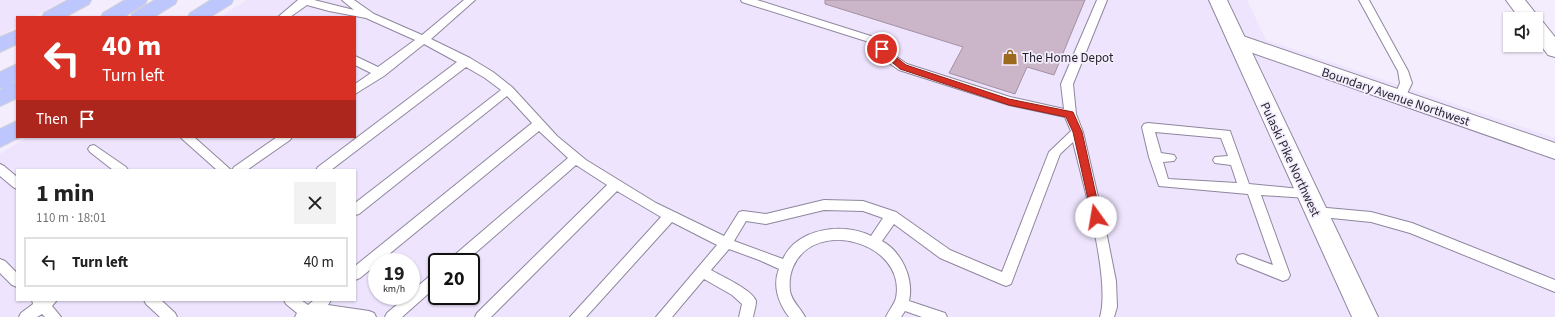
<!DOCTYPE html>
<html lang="en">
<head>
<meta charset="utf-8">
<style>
	:root { --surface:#fff; --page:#f2f2f2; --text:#222; --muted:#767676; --line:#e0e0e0 }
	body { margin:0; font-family:"Source Sans 3",sans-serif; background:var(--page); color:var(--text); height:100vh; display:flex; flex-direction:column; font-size:15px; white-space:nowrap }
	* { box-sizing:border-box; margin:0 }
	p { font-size:13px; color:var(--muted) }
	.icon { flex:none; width:22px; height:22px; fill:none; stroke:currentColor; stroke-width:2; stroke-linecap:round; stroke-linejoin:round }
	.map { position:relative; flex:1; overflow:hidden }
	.panel { position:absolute; left:16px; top:169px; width:340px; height:132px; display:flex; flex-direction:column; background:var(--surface); border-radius:0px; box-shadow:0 1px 3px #0004 }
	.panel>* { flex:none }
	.top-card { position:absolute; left:16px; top:16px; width:340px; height:122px; border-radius:0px; box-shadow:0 1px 3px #0004; background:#d93025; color:#fff; overflow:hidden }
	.fabs { position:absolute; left:1503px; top:12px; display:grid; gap:8px }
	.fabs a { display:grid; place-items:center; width:40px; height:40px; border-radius:0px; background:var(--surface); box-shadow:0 1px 3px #0004; font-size:20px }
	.speed { position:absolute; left:368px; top:253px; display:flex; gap:8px; font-size:20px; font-weight:700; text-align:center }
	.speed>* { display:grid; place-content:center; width:52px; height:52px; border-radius:50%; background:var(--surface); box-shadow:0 1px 3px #0004; line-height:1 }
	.speed small { font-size:10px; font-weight:400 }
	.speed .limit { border:2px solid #111; border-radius:6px; background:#fff; color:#111 }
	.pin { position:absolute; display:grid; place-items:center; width:34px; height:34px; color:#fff; margin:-17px; border:2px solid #fff; border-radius:50%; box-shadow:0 1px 4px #0007 }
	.me { position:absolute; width:44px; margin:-22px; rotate:347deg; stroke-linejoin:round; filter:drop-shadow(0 0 3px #0008) }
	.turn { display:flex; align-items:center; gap:14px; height:84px; padding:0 20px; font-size:18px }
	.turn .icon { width:52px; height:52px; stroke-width:2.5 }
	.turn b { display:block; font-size:28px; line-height:34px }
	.then { display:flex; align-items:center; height:38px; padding:0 20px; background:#0003; gap:8px; font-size:15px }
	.round { display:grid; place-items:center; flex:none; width:42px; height:42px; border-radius:0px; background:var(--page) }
	.overview { display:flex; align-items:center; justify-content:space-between; height:68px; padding:0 20px }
	h1 { font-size:24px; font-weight:700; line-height:30px }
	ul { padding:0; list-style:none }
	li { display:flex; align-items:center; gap:12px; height:50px; margin:0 8px 6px; padding:0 12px; border:2px solid var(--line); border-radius:0px }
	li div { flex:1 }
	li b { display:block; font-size:15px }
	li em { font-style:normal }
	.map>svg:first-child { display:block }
	.built { fill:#eee4fe; fill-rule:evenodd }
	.building { fill:#cbb6c9; stroke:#a590a3 }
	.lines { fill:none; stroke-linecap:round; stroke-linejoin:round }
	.lane-casing { stroke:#8f869d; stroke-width:2 }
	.street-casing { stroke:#8f869d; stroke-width:2 }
	.secondary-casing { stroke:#8f869d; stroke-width:2 }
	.highway-casing { stroke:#d3d2d4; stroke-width:2 }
	.lane { fill:#fff; fill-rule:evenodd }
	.street { fill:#fff; fill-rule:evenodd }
	.secondary { fill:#fff; fill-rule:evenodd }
	.highway { fill:#bdc7fd; fill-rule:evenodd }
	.route { fill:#d93025; stroke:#8d1f18 }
	.labels { text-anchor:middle; stroke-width:3.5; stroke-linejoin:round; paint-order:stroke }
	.poi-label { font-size:13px; fill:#221f28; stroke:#f3edfd; text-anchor:start }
	.street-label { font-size:13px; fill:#221f28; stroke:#f3edfd }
</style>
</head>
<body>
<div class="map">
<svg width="1555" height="317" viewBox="0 0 1555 317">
	<rect width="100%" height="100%" fill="#f3edfd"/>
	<path class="built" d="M0 0H64L33 17H17V26L0 36Z
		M247 0H1247L1266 40 1555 138V317H0V154L27 137H355V17H220ZM17 170H355V300H17ZM377 262H411V296H377ZM437 262H471V296H437Z"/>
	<path class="building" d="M825 0H1085L1054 75 1027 67 1015 94 949 73 963 47 825 4Z"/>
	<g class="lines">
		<defs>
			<path id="lane" d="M298 0H314L354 10 342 0H354L374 14 422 35 464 0H475L431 39 470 58 493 72 512 87 557 136 586 160 656 203 724 236 739 212 743 211 766 214 824 200 863 201 896 212 950 250 1002 272 1049 152 1071 131 1065 117 1009 105 899 70 886 61 869 42 742 2 741 0H757L877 38 894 55 907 64 1010 97 1064 109 1061 84 1097 0H1107L1073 84 1076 114 1083 132 1106 231 1116 281 1117 307 1114 317H1100C1111 280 1083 183 1073 142L1060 154 1011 284 1006 286 1001 284 940 258 894 224 882 241C902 252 914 279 909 301L945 313 947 317H922L905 311 901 317H886C889 310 894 305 896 298 907 243 815 216 793 267 790 274 789 282 790 291 792 302 800 307 805 317H789C779 304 772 286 779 269L759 260 729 249 711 270C721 276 753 290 756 301 756 306 754 312 753 317H739L742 304 732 295 704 279 672 317H656L717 245 672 222 586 317H570L661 217 617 191 491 317H475L477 313 607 185 576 165 465 262H449L451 258 568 158 539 131 360 278 355 280V266L532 123 507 96 359 214 355 215V203L501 90 485 78 466 67 331 170H316L318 167 457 62 424 44 384 76 355 94V84L371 73 355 65V56L378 67 415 40 366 18 329 11 307 5 290 17H278ZM824 210 863 211 883 218 871 236C843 222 797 228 783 259L734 241 746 221 766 224Z
				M1359 0H1369L1408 71 1412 83 1404 100H1396L1394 97 1400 83 1398 71Z
				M1148 123 1230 131 1249 184 1311 190 1313 193 1311 196 1307 198 1261 195 1290 275 1288 279 1283 281 1238 263 1236 259 1238 255 1243 254 1273 265 1248 194 1159 186 1149 157 1142 127 1144 124ZM1155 132 1221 138 1228 156 1215 157 1213 160 1215 163 1231 165 1237 183 1168 179 1163 162 1174 161 1176 158 1174 155 1161 153Z
				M180 137H194L231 170H217Z
				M277 137H292L290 140 247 170H232L234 167Z
				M94 145 126 167 128 170H113L90 152 88 149 90 146Z
				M0 164 4 166 17 177V189L13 187 0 176Z
				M1316 207 1371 212 1412 223 1555 280V292L1410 233 1371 222 1312 216 1310 212 1312 208Z
				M0 259 5 261 17 273V287L12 285 0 273Z
				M437 272V286L402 317H385L387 313 407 296H411V292L432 274Z
				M32 300H57L52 306 61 317H45L42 314 37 317H19L21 313 33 304Z
				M144 300H161L175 313 177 317H160L146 304Z
				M284 300H301L308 305 314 300H331L328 305 369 311 374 313 376 317H295L297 313 286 304Z"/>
			<path id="street" d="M1506 0H1525L1537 15 1539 20 1543 22 1555 37V57L1548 55 1536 39V19H1520Z
				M1237 34 1555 143V159L1230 45 1227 40 1230 35Z"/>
			<path id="secondary" d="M1209 0H1227L1378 317H1352Z"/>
			<path id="highway" d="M68 0H91L89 4 65 17H42L44 13Z
				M125 0H147L145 4 124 17H101L103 13Z
				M155 0H177L175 4 154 17H131L133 13Z
				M211 0H233L231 4 210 17H188L190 13Z
				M17 30V44L0 52V37Z
				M17 64V80L11 83 17 82V98L0 106V90L5 87 0 88V72Z
				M17 121V137H20L0 147V129Z"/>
		</defs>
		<use href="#lane" class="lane-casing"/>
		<use href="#street" class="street-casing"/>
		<use href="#secondary" class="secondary-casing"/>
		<use href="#highway" class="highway-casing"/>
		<use href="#lane" class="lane"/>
		<use href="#street" class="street"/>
		<use href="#secondary" class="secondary"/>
		<use href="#highway" class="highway"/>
	</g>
	<path class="route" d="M882 46 906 65 1009 99 1073 112 1082 132 1101 217 1100 219 1096 220 1092 217 1073 132 1066 117 1009 105 900 69 879 51 878 49Z"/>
	<defs>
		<symbol id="shop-bare" viewBox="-9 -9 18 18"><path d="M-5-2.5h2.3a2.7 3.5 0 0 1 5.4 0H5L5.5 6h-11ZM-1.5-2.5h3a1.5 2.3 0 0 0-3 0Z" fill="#9c6a1e" stroke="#f3edfd" stroke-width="2.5" paint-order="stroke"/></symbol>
	</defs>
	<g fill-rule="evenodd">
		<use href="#shop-bare" x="999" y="46" width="22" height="22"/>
	</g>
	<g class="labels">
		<g class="poi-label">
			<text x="1022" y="62">The Home Depot</text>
		</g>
		<g class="street-label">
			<text transform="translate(1396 96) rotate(19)" y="5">Boundary Avenue Northwest</text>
			<text transform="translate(1291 159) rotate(65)" y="5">Pulaski Pike Northwest</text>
		</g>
	</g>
</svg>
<div class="fabs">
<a><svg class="icon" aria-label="sound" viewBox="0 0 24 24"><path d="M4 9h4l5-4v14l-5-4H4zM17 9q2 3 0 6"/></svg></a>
</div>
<div class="speed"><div>19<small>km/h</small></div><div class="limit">20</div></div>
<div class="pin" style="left:882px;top:49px;background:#d93025"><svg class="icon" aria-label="arrive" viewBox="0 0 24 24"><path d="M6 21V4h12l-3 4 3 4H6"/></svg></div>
<svg class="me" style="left:1096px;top:217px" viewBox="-20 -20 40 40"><circle r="19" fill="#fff"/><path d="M0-13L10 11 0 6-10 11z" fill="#d93025"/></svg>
<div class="top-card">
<div class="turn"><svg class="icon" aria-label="left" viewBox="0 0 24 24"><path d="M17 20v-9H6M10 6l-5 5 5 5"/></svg><div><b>40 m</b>Turn left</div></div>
<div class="then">Then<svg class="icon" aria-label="arrive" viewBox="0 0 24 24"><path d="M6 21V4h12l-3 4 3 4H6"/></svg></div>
</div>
<section class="panel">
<div class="overview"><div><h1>1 min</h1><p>110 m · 18:01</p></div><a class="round"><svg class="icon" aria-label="close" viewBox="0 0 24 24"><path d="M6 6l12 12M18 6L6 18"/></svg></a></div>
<ul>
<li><svg class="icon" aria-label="left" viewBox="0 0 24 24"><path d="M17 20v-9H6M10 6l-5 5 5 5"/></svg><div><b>Turn left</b></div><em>40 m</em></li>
</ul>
</section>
</div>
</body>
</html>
